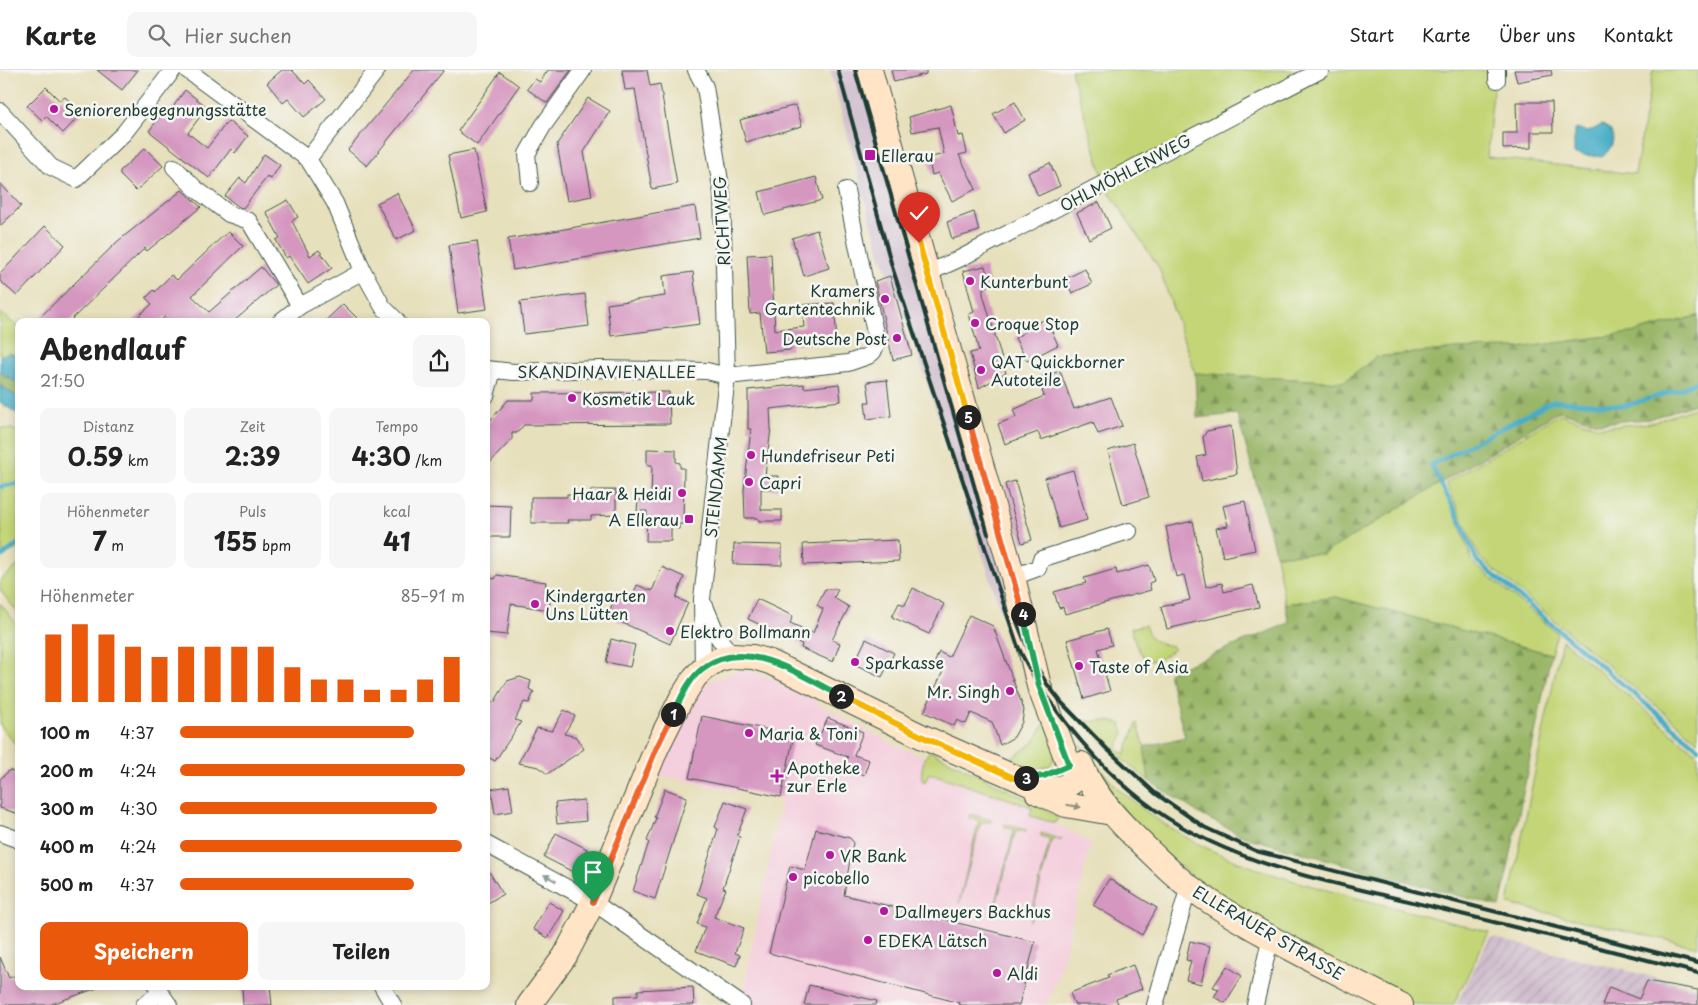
<!DOCTYPE html>
<html lang="de">
<meta charset="utf-8">
<style>
body{margin:0;font-family:"Playpen Sans",sans-serif;background:#f6f6f6;color:#222;height:100vh;display:flex;flex-direction:column;font-size:19px;white-space:nowrap}
*{box-sizing:border-box;margin:0}
p{font-size:16px;color:#767676}
.icon{flex:none;width:28px;height:28px;fill:none;stroke:currentColor;stroke-width:2;stroke-linecap:round;stroke-linejoin:round}
.map{position:relative;flex:1;overflow:hidden}
.sheet{position:absolute;left:15px;top:248px;width:475px;height:672px;display:flex;flex-direction:column;background:#fff;border-radius:10px;box-shadow:0 2px 8px #0003}
.sheet>*{flex:none}
.pin{position:absolute;display:grid;place-items:center;width:42px;height:42px;color:#fff;margin:-51px -21px;border-radius:50% 50% 50% 0;rotate:-45deg;box-shadow:0 0 5px #0007}
.pin .icon{rotate:45deg}
.km{position:absolute;width:25px;height:25px;margin:-12px;border-radius:50%;background:#222;color:#fff;font-size:14px;line-height:25px;text-align:center}
.round{display:grid;place-items:center;flex:none;width:52px;height:52px;border-radius:10px;background:#f6f6f6}
.headline{display:flex;align-items:center;justify-content:space-between;height:85px;padding:0 25px}
h1{font-size:28px;font-weight:700;line-height:38px}
.stats{display:grid;grid-template-columns:repeat(3,1fr);gap:8px;height:85px;padding:5px 25px}
.stats div{display:grid;align-content:center;border-radius:10px;background:#f6f6f6;text-align:center}
.stats b{font-size:25px;font-weight:700}
.stats small{font-size:14px;font-weight:400}
.stats p{font-size:14px}
.chart{height:140px;padding:10px 25px}
.chart p{display:flex;justify-content:space-between}
.chart svg{width:100%;height:90px;margin-top:5px;stroke:#ea580c;stroke-width:6}
.cta{display:flex;gap:10px;margin-top:auto;padding:10px 25px}
.cta a{flex:1;height:58px;border-radius:10px;background:#ea580c;color:#fff;font-size:20px;font-weight:700;line-height:58px;text-align:center}
.cta a+a{background:#f6f6f6;color:#222}
ul{padding:0 25px;list-style:none;font-size:16px}
li{display:grid;grid-template-columns:80px 60px 1fr;align-items:center;height:38px}
li i{height:12px;border-radius:6px;background:#ea580c}
header{display:flex;align-items:center;gap:30px;box-sizing:border-box;height:70px;padding:0 25px;background:#fff;border-bottom:1px solid #e0e0e0}
header strong{font-size:24px}
nav{display:flex;gap:28px;margin-inline-start:auto;font-size:18px}
.search{width:350px;height:45px;background:#f6f6f6;display:flex;align-items:center;gap:12px;box-sizing:border-box;padding:0 18px;border-radius:10px;color:#767676;font-size:19px}
.map>svg:first-child{display:block}
.built{fill:#f4cfdd}
.industrial{fill:url(#industrial-furrows)}
.railway{fill:#d0bdcd}
.green{fill:#c3d577;stroke:#718956}
.forest{fill:url(#forest-firs);stroke:#5c7a4e}
.water{fill:#46adc6;stroke:#32757d}
.lines{fill:none;stroke-linecap:round;stroke-linejoin:round}
.stream{stroke:#46adc6;stroke-width:4.5}
.building{fill:#d596c0}
.minor-casing{stroke:#3d5548;stroke-width:18}
.secondary-casing{stroke:#3d5548;stroke-width:26}
.minor{stroke:#fff;stroke-width:16}
.secondary{stroke:#ffe4c6;stroke-width:24}
.rail{stroke:#1f3d34;stroke-width:4}
.oneway{fill:#8f907d}
.oneway2{fill:#8f9e9a}
.split-1-casing{stroke:#fff;stroke-width:10}
.split-2-casing{stroke:#fff;stroke-width:10}
.split-3-casing{stroke:#fff;stroke-width:10}
.split-4-casing{stroke:#fff;stroke-width:10}
.split-5-casing{stroke:#fff;stroke-width:10}
.split-6-casing{stroke:#fff;stroke-width:10}
.split-1{stroke:#f0652b;stroke-width:6}
.split-2{stroke:#22a559;stroke-width:6}
.split-3{stroke:#f5b400;stroke-width:6}
.split-4{stroke:#22a559;stroke-width:6}
.split-5{stroke:#f0652b;stroke-width:6}
.split-6{stroke:#f5b400;stroke-width:6}
.poi-dot{fill:#b5179e;stroke:#f6f6f2;stroke-width:2}
.labels{text-anchor:middle;dominant-baseline:central;stroke-width:5;stroke-linejoin:round;paint-order:stroke}
.poi-label{font-size:16px;fill:#1f3d34;stroke:#f6f6f2;text-anchor:start}
.street-label{font-size:16px;fill:#1f3d34;stroke:#f6f6f2}
</style>
<header>
<strong>Karte</strong>
<div class="search"><svg class="icon" aria-label="search" viewBox="0 0 24 24"><circle cx="10" cy="10" r="6"/><path d="M15 15l6 6"/></svg>Hier suchen</div>
<nav><a>Start</a><a>Karte</a><a>Über uns</a><a>Kontakt</a></nav>
</header>
<div class="map">
<svg width="1698" height="935" viewBox="0 0 1698 935">
<defs>
<pattern id="industrial-furrows" width="10" height="10" patternUnits="userSpaceOnUse" patternTransform="scale(1.25)"><rect width="10" height="10" fill="#d0bdcd"/><path d="M-1 1l2-2M0 10L10 0M9 11l2-2" fill="none" stroke="#b2a3b1"/></pattern>
<pattern id="forest-firs" width="22" height="20" patternUnits="userSpaceOnUse" patternTransform="scale(1.25)"><rect width="22" height="20" fill="#9ab668"/><path d="M5 1l3.5 6h-7zM16 11l3.5 6h-7z" fill="#7d9556"/></pattern>
</defs>
<rect width="100%" height="100%" fill="#f6f6f2"/>
<filter id="ink" filterUnits="userSpaceOnUse"><feTurbulence type="fractalNoise" baseFrequency=".02" numOctaves="2"/><feDisplacementMap in="SourceGraphic" scale="10" xChannelSelector="R" yChannelSelector="G"/><feConvolveMatrix kernelMatrix="1 2 1 2 8 2 1 2 1" color-interpolation-filters="sRGB"/></filter>
<filter id="wash" filterUnits="userSpaceOnUse"><feTurbulence type="fractalNoise" baseFrequency=".0096" numOctaves="4" result="noise"/><feDisplacementMap in="SourceGraphic" scale="20" xChannelSelector="R" yChannelSelector="G"/><feGaussianBlur stdDeviation="1.12" result="paint"/><feColorMatrix in="noise" values="0 0 0 0 0 0 0 0 0 0 0 0 0 0 0 0 0 1.4 0 .05"/><feComposite in="paint" operator="in"/></filter>
<g filter="url(#wash)">
<rect width="100%" height="100%" fill="#e7e0bc"/>
<path class="built" d="M746,599L803,620L818,634L894,675L1033,732L1055,753L1091,773L1062,894L1046,935H755L743,924L781,730L653,704L700,620L710,611Z"/>
<path class="industrial" d="M1490,867L1698,918V935H1456Z"/>
<path class="railway" d="M830,0H862L1037,625L1026,612L1011,573L919,288L890,206L881,188Z"/>
<path class="green" d="M1071,0H1495L1487,87L1635,104L1653,0H1698V246L1631,263L1519,278L1455,279L1376,287L1343,312L1195,303L1159,198L1106,117Z
M0,242L19,258V287L9,283L0,286Z
M1698,337V671L1480,488L1446,413L1560,344L1599,357L1650,353Z
M0,358L12,359L19,363V478L2,486Z
M1440,413L1458,450L1473,493L1557,563L1551,584L1336,527L1285,534L1276,485L1323,484Z
M19,495V544L0,520V510Z
M0,533L19,557V679L0,655Z
M1145,555C1150,571 1157,574 1173,576L1174,579L1156,592L1144,588L1136,575L1131,558Z
M1562,570L1698,685V877L1508,834Z
M1046,651L1056,684L1050,696L1031,700L1011,694L1010,690L1034,672Z
M1084,651H1114L1121,654L1124,663L1116,679L1125,684L1137,653L1145,677L1149,711L1112,681Z
M1081,675C1094,690 1106,708 1121,721C1190,782 1262,803 1349,826C1396,838 1442,850 1489,862L1453,935C1441,935 1423,935 1412,934C1388,925 1364,909 1342,897C1243,845 1130,781 1081,675Z
M930,681L1040,736L1058,748L1055,753L1030,746L1032,737L929,703L925,712L923,711C919,703 924,687 930,681Z
M970,744L991,750V752H981L959,833L979,750L969,748Z
M1004,754L1026,760V762L1016,760L994,842L1014,760L1005,757Z
M1041,763L1062,770L1052,769L1030,851L1050,769L1041,766Z"/>
<path class="forest" d="M1698,246V333L1649,349L1598,353L1560,341L1323,484L1276,485L1237,344L1197,348L1195,303L1343,312L1376,287L1455,279L1519,278L1631,263Z
M0,301L19,314V328L0,315Z
M1336,527L1551,584L1500,837L1245,767L1203,746L1149,711L1144,677L1185,667L1168,603L1289,553L1285,534Z"/>
<path class="water" d="M1602,55C1619,61 1614,78 1602,87L1574,84V60L1577,58L1588,62Z
M9,283L19,287V314L0,301V286Z
M0,315L19,328V345L0,332Z"/>
<g class="lines">
<path class="stream" d="M1698,311L1681,319L1625,336L1553,331L1431,395L1460,450L1477,491L1698,678
M0,417L19,413
M0,488L19,473"/>
</g>
<g id="blocks">
<path class="building" d="M97,0H138L122,20Z
M282,0H292L305,14L309,10L326,29L304,47L288,29L283,33L267,13Z
M414,0H444L367,96L348,80Z
M548,0H571L547,33L527,19L535,9L540,12Z
M622,0H647L650,16L660,14L677,114L652,119L635,19L625,20Z
M891,0H926V4L894,12Z
M1514,0H1551L1552,5L1517,12Z
M500,2L519,16L477,75L458,61Z
M46,17L60,31L65,27L82,43L63,63L46,46L42,50L27,36Z
M185,20L207,37L188,63L207,78L228,51L248,66L235,83L231,79L209,108L149,61L162,44L166,47Z
M588,28L610,41L584,82L592,126L567,131L557,74Z
M1015,32L1025,50L1004,63L993,44Z
M1516,32H1552L1553,62H1531V78L1503,79V63H1517Z
M796,35L802,56L746,72L740,50Z
M951,35L958,66L963,65L967,83L959,85L976,119L952,131L938,103L932,105L928,88L944,84L938,57L912,62L909,47Z
M145,78L163,96L136,121L120,105V101Z
M474,80L487,142L461,148L448,85Z
M264,84L280,95L271,109L267,107L243,138L239,137L225,126L240,108L246,113Z
M1050,93L1060,116L1038,126L1028,103Z
M816,107L822,130L765,145L759,122Z
M0,113L21,136L0,156Z
M182,120L201,137L147,181L145,178L70,251H36L118,171Z
M397,123L416,160L396,170L377,133Z
M288,130L298,147L292,151L310,186L319,180L332,198L308,214L289,186L286,188L276,170L280,168L266,142Z
M1099,132L1111,158L1089,169L1077,143Z
M695,136L700,168L513,200L508,169Z
M974,142L979,161L952,169L947,152Z
M45,156L65,175L17,226L0,211V204Z
M817,160L829,198L804,206L792,168Z
M229,162L243,176L192,226L209,242L261,197L276,215L234,251H169L165,247L160,251H133L152,234L146,228L154,220L155,222L171,205L177,210L223,166Z
M477,171L487,239L458,243L449,175Z
M771,184L775,260L804,257L802,235L834,233L837,271L791,275V280L764,282L760,243L750,244L747,185Z
M985,196L990,215L983,218V224L1006,303L979,318L970,283L979,281L969,244L974,242L963,201Z
M1085,199L1092,214L1072,223L1065,209Z
M693,202L700,254L611,266L607,234L665,226L663,206Z
M890,206L912,285L893,290L875,211Z
M585,224L589,256L524,264L520,232Z
M343,234L360,251H325Z
M1046,248L1058,275L1027,291L1015,268Z
M1060,301L1074,339L1111,327L1122,356L1098,364L1093,352L1041,370L1038,362L1005,374L998,354L1016,347L1013,340L1044,326L1038,308Z
M887,310L891,346L867,349L865,332H870L867,312Z
M804,314V318L839,314L841,331L770,339L771,358L765,406H779L778,419H761V440H782V451H759L758,448H745L744,420L751,359H748V320Z
M669,322L670,354L524,355L517,363H512V369L486,397V355L508,330H534V323Z
M1231,356L1237,404L1202,411L1197,387L1206,385L1203,367L1207,361Z
M1133,373L1149,427L1123,435L1108,381Z
M647,379L676,380V392L680,393V398H684L683,454H679V459L671,458V471H646L647,441H637L638,430H651L652,395H647Z
M1073,400L1087,450L1059,458L1045,408Z
M1015,411L1032,470L1022,473L1005,414Z
M591,420H616V445L591,446V450H567L568,453H531V427H567V424H591Z
M1245,431L1255,480L1223,487L1216,458L1228,456L1223,436Z
M486,435L511,436L510,467H486Z
M1193,451L1206,517L1222,513L1224,522L1253,515L1259,537L1167,559L1161,537L1190,530L1184,505L1176,507L1166,457Z
M898,470L899,491L804,495L803,474Z
M734,474L782,475V495L733,494Z
M1149,495L1154,511L1149,513L1151,520L1065,544L1063,537L1059,538L1054,522L1086,513L1084,508L1116,499L1117,504Z
M662,497L684,507L676,528L688,533L670,574L607,546L617,524L631,531L637,515L652,521Z
M497,505L546,512L545,521L551,522L549,540L511,534L507,565L486,563V507L495,509Z
M913,518L944,534L929,564L892,547L899,533L905,535Z
M825,519H838L834,528L849,537L832,570L840,573L833,592L801,578L802,574L748,549L757,529L793,546L790,553L813,563L823,539L817,535Z
M969,545L993,556L1024,640L1022,652L1014,667L1000,675L992,652L971,643L966,654L957,650L954,656L924,642L944,599L934,594L939,582L949,587Z
M1107,559L1112,575L1098,579L1110,621L1084,629L1067,570Z
M611,569L635,575L630,597L606,592Z
M866,569L894,583L882,607L854,594Z
M520,607L531,611L529,619L534,622L529,633L524,632L515,650L521,652L495,691L486,686V629L494,633L507,611Z
M564,640L575,646L564,664L577,667L584,679L547,704L539,697L518,693L537,658L552,661Z
M702,646L794,665L781,727L689,708Z
M828,648L863,662L854,685L869,690L864,705L844,697L848,687L815,675Z
M10,700L19,706V744L0,738V709Z
M509,716L513,741L495,744L491,719Z
M665,719L687,727L655,829L633,821L649,772L647,771L656,748L654,747Z
M584,730L586,751L557,754L555,733Z
M725,731L747,739L737,766L740,767L723,818L726,819L714,847L744,858L735,883L740,885L736,896L696,881L705,857L697,854L707,828L697,824L718,759L715,757Z
M816,759L850,768L853,772L844,825L1035,872L1019,935H959L960,933L769,883L790,796L805,800Z
M556,763L587,779L575,803L544,787Z
M486,797L503,824L486,834Z
M1109,809L1157,838L1142,865L1093,835Z
M549,832L564,841L548,868L533,859Z
M1190,871L1210,876L1201,914L1186,910L1191,891L1186,890Z
M0,887L9,908L19,904V916L97,918L49,935H0Z
M1133,895L1142,919L1116,929L1118,933L1112,935H1075L1070,923L1109,908L1107,905Z
M1227,896L1242,906L1225,933L1214,927L1219,919L1213,917Z
M1647,911L1698,920V935H1602L1609,917L1639,929Z
M809,915L877,931L876,935H804Z
M242,916H270L272,935H243Z
M693,917L694,935H615V926L638,925V920Z"/>
</g>
</g>
<g filter="url(#ink)">
<use href="#blocks" fill-opacity="0" stroke="#3d5548" stroke-width="1"/>
<g class="lines">
<g class="minor-casing">
<path id="minor" d="M187,0L308,89L335,133L363,201L383,237L397,251
M696,0L705,17L722,124L727,306L702,529L703,599
M1497,0V10
M0,41L51,97L76,109L124,63L173,0
M308,89L377,0
M174,97L196,119L229,144L249,151L300,236
M530,113L527,84L543,56L583,0
M928,203L959,189L1321,0
M281,251L300,236L363,201
M486,299L514,302L599,299L707,301L727,306L848,293L868,286L873,282L877,273L846,120
M486,326L493,300
M1013,507L1038,498L1041,489L1129,461
M705,536L718,567L732,586
M0,763L19,770
M486,774L593,832L742,935
M156,916L169,935
M382,916L393,935
M144,935L160,923
M1155,935L1189,816
M1255,935L1271,866"/>
</g>
<g class="secondary-casing">
<path id="secondary" d="M870,0L1013,507L1039,616L1069,695L1087,708
M1081,694C1092,721 1111,743 1132,764C1150,782 1168,800 1188,816C1250,862 1332,899 1401,935
M1037,722L1066,735L1112,743
M529,935L565,886L593,832L657,677L681,629L695,607L703,599L717,590L732,586L753,587L770,592L923,667L1041,719C1060,720 1079,716 1081,694"/>
</g>
<use href="#minor" class="minor"/>
<use href="#secondary" class="secondary"/>
<path class="rail" d="M838,0L893,200L1017,574C1033,611 1056,642 1082,672C1100,693 1120,713 1142,730C1224,795 1333,812 1433,837C1521,859 1610,880 1698,903
M855,0L988,464
M1017,552L1032,589L1047,614L1062,633L1107,679L1155,723L1204,757L1256,781L1698,893"/>
</g>
<defs><path id="oneway-solid" d="M-6-.8H1V-3.2L6.5 0L1 3.2V.8H-6Z" transform="scale(1.25)"/></defs>
<use class="oneway" href="#oneway-solid" transform="translate(1074 736) rotate(10)"/>
<use class="oneway2" href="#oneway-solid" transform="translate(550 808) rotate(-152)"/>
</g>
<g class="lines" filter="url(#ink)">
<g class="split-1-casing">
<path id="split-1" d="M593,832L657,677L673,644"/>
</g>
<g class="split-2-casing">
<path id="split-2" d="M673,644C681,629 688,610 702,599C745,565 801,606 841,626"/>
</g>
<g class="split-3-casing">
<path id="split-3" d="M841,626L923,667L1014,708H1026"/>
</g>
<g class="split-4-casing">
<path id="split-4" d="M1023,544L1039,616L1069,695L1044,706L1026,708"/>
</g>
<g class="split-5-casing">
<path id="split-5" d="M968,347L1023,544"/>
</g>
<g class="split-6-casing">
<path id="split-6" d="M919,173L968,347"/>
</g>
<use href="#split-1" class="split-1"/>
<use href="#split-2" class="split-2"/>
<use href="#split-3" class="split-3"/>
<use href="#split-4" class="split-4"/>
<use href="#split-5" class="split-5"/>
<use href="#split-6" class="split-6"/>
</g>
<g class="poi-dot">
<circle cx="54" cy="39" r="5"/>
<rect x="864" y="79" width="12" height="12" rx="2.5"/>
<circle cx="970" cy="211" r="5"/>
<circle cx="885" cy="229" r="5"/>
<circle cx="975" cy="253" r="5"/>
<circle cx="897" cy="268" r="5"/>
<circle cx="981" cy="300" r="5"/>
<circle cx="572" cy="328" r="5"/>
<circle cx="751" cy="385" r="5"/>
<circle cx="749" cy="412" r="5"/>
<circle cx="682" cy="423" r="5"/>
<rect x="684" y="444" width="10" height="10" rx="2.5"/>
<circle cx="535" cy="534" r="5"/>
<circle cx="670" cy="561" r="5"/>
<circle cx="855" cy="592" r="5"/>
<circle cx="1079" cy="596" r="5"/>
<circle cx="1010" cy="621" r="5"/>
<circle cx="749" cy="663" r="5"/>
<path d="M774.5 698.5h5v5h5v5h-5v5h-5v-5h-5v-5h5z"/>
<circle cx="830" cy="785" r="5"/>
<circle cx="793" cy="807" r="5"/>
<circle cx="884" cy="841" r="5"/>
<circle cx="868" cy="870" r="5"/>
<circle cx="997" cy="903" r="5"/>
</g>
<g class="labels">
<g class="poi-label">
<text x="64" y="39">Seniorenbegegnungsstätte</text>
<text x="881" y="85">Ellerau</text>
<text x="980" y="211">Kunterbunt</text>
<text x="875" y="220" text-anchor="end">Kramers<tspan x="875" dy="18">Gartentechnik</tspan></text>
<text x="985" y="253">Croque Stop</text>
<text x="887" y="268" text-anchor="end">Deutsche Post</text>
<text x="991" y="291">QAT Quickborner<tspan x="991" dy="18">Autoteile</tspan></text>
<text x="582" y="328">Kosmetik Lauk</text>
<text x="761" y="385">Hundefriseur Peti</text>
<text x="759" y="412">Capri</text>
<text x="672" y="423" text-anchor="end">Haar &amp; Heidi</text>
<text x="679" y="449" text-anchor="end">A Ellerau</text>
<text x="545" y="525">Kindergarten<tspan x="545" dy="18">Uns Lütten</tspan></text>
<text x="680" y="561">Elektro Bollmann</text>
<text x="865" y="592">Sparkasse</text>
<text x="1089" y="596">Taste of Asia</text>
<text x="1000" y="621" text-anchor="end">Mr. Singh</text>
<text x="759" y="663">Maria &amp; Toni</text>
<text x="787" y="697">Apotheke<tspan x="787" dy="18">zur Erle</tspan></text>
<text x="840" y="785">VR Bank</text>
<text x="803" y="807">picobello</text>
<text x="894" y="841">Dallmeyers Backhus</text>
<text x="878" y="870">EDEKA Lätsch</text>
<text x="1007" y="903">Aldi</text>
</g>
<g class="street-label">
<text transform="translate(1125 102) rotate(-28)">OHLMÖHLENWEG</text>
<text transform="translate(721 151) rotate(-93)">RICHTWEG</text>
<text x="607" y="301">SKANDINAVIENALLEE</text>
<text transform="translate(715 417) rotate(-84)">STEINDAMM</text>
<text transform="translate(1269 862) rotate(30)">ELLERAUER STRASSE</text>
</g>
</g>
</svg>
<div class="pin" style="left:593px;top:832px;background:#1e9e55"><svg class="icon" aria-label="arrive" viewBox="0 0 24 24"><path d="M6 21V4h12l-3 4 3 4H6"/></svg></div>
<div class="pin" style="left:919px;top:173px;background:#d93025"><svg class="icon" aria-label="check" viewBox="0 0 24 24"><path d="M5 12l5 5 9-10"/></svg></div>
<b class="km" style="left:673px;top:644px">1</b>
<b class="km" style="left:841px;top:626px">2</b>
<b class="km" style="left:1026px;top:708px">3</b>
<b class="km" style="left:1023px;top:544px">4</b>
<b class="km" style="left:968px;top:347px">5</b>
<section class="sheet">
<div class="headline"><div><h1>Abendlauf</h1><p>21:50</p></div><a class="round"><svg class="icon" aria-label="share" viewBox="0 0 24 24"><path d="M12 15V3M7 8l5-5 5 5M5 13v7h14v-7"/></svg></a></div>
<div class="stats">
<div><p>Distanz</p><b>0.59<small> km</small></b></div>
<div><p>Zeit</p><b>2:39</b></div>
<div><p>Tempo</p><b>4:30<small> /km</small></b></div>
</div>
<div class="stats">
<div><p>Höhenmeter</p><b>7<small> m</small></b></div>
<div><p>Puls</p><b>155<small> bpm</small></b></div>
<div><p>kcal</p><b>41</b></div>
</div>
<div class="chart"><p><span>Höhenmeter</span>85–91 m</p>
<svg viewBox="0 0 160 44" preserveAspectRatio="none"><path d="M5 44V11M15 44V6M25 44V11M35 44V17M45 44V22M55 44V17M65 44V17M75 44V17M85 44V17M95 44V27M105 44V33M115 44V33M125 44V38M135 44V38M145 44V33M155 44V22"/></svg>
</div>
<ul>
<li><b>100 m</b>4:37<i style="width:82%"></i></li>
<li><b>200 m</b>4:24<i style="width:100%"></i></li>
<li><b>300 m</b>4:30<i style="width:90%"></i></li>
<li><b>400 m</b>4:24<i style="width:99%"></i></li>
<li><b>500 m</b>4:37<i style="width:82%"></i></li>
</ul>
<div class="cta"><a>Speichern</a><a>Teilen</a></div>
</section>
</div>
